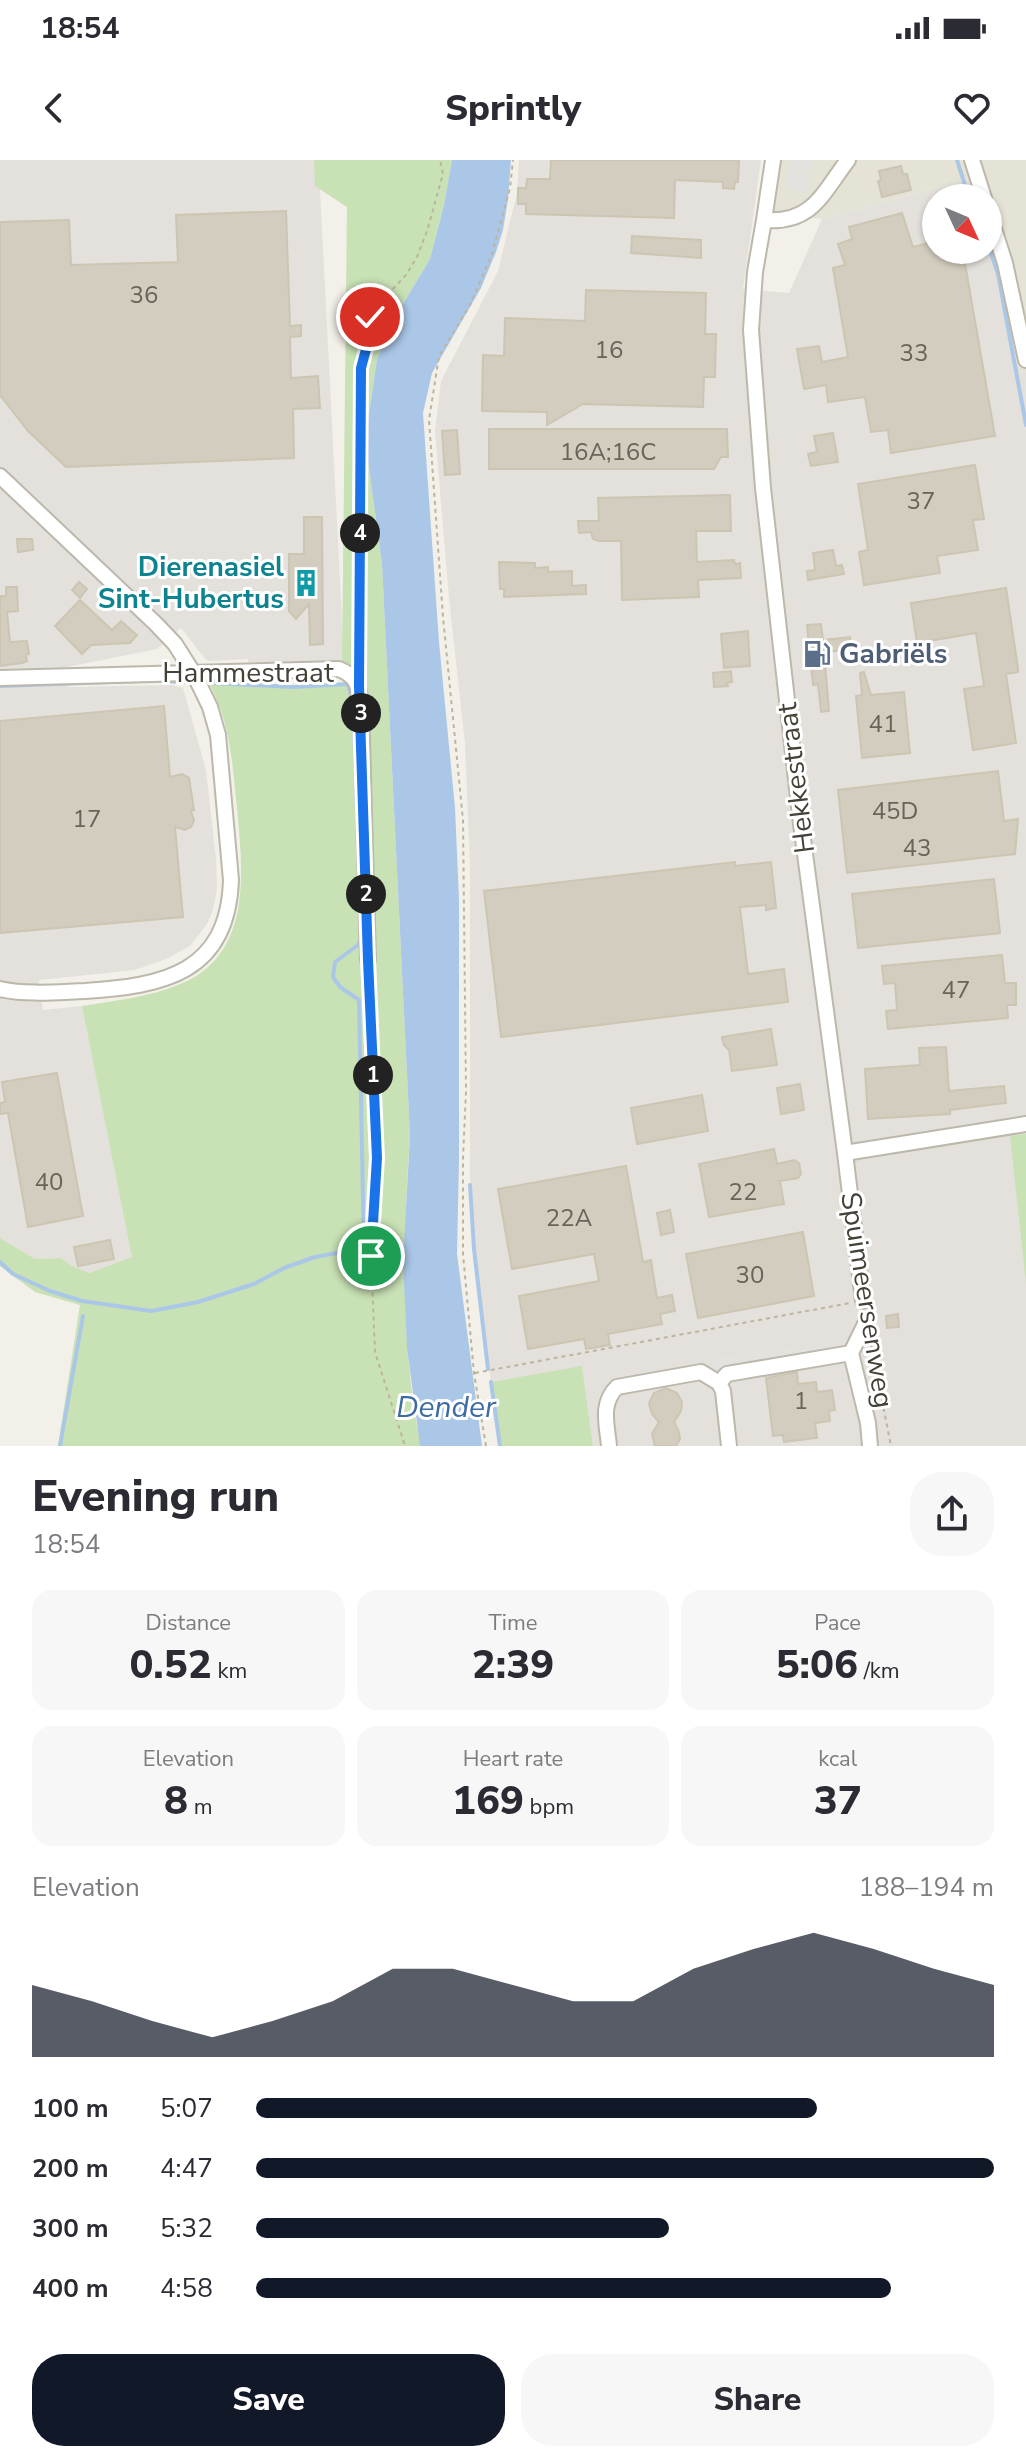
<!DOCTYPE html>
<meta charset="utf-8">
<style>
body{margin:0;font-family:"Nunito Sans",sans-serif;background:#f7f7f7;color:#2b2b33;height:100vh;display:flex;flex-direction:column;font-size:30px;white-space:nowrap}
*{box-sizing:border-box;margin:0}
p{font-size:26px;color:#7c7c81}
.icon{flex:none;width:44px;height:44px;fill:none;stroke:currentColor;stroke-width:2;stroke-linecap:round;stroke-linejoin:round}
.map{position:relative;height:1286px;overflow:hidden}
.side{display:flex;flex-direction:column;background:#fff;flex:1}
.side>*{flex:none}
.needle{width:52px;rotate:134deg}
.controls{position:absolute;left:922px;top:24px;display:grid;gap:16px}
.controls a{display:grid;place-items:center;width:80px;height:80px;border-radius:50%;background:#fff;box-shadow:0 2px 6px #0004;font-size:40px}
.pin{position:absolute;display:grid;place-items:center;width:68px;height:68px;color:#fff;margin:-34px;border:4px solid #fff;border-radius:50%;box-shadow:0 2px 8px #0007}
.km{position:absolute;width:40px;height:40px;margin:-20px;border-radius:50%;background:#222;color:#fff;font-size:22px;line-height:40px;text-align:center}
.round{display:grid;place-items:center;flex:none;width:84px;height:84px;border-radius:32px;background:#f7f7f7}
.headline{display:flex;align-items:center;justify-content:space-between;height:136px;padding:0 32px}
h1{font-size:44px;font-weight:800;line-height:60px}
.stats{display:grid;grid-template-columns:repeat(3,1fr);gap:12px;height:136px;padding:8px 32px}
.stats div{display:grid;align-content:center;border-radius:20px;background:#f7f7f7;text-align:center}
.stats b{font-size:40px;font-weight:800}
.stats small{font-size:22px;font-weight:400}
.stats p{font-size:22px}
.chart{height:224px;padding:16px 32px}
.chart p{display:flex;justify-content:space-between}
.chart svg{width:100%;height:144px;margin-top:8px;fill:#111827;opacity:.7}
.action{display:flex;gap:16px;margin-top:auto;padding:16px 32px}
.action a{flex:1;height:92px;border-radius:32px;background:#111827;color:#fff;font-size:32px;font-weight:800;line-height:92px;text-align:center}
.action a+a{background:#f7f7f7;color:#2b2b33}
ul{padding:0 32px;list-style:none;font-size:26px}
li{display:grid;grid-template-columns:128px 96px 1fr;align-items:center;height:60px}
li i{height:20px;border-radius:10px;background:#111827}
.status{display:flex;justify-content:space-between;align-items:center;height:56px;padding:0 40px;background:#fff;direction:ltr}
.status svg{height:22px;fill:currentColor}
header{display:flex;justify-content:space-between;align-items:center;height:104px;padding:0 32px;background:#fff;font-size:36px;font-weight:800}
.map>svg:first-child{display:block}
.residential{fill:#e5e2d6}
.industrial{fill:#e4e1dc}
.green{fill:#c8e1b5}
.parking{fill:#e3e2df}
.water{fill:#abc7e7}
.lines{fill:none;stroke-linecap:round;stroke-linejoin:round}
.stream{stroke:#abc7e7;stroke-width:4}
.building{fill:#d2cdbe;stroke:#ccc5b2;stroke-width:2}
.minor-casing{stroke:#bcb8ab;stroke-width:18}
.path{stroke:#bcb59e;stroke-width:2;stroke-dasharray:4 4;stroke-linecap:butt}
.minor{stroke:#fff;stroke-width:14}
.route-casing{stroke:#fff;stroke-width:16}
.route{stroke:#1a73e8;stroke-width:10}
.labels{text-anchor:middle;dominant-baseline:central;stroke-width:6;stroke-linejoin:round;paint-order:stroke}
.number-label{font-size:24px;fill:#686459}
.culture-label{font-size:28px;font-weight:bold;fill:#0d838f;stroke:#fff;text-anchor:end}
.service-label{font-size:28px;font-weight:bold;fill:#4e5e75;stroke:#fff;text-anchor:start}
.street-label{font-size:28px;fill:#444137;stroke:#fff}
.water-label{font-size:30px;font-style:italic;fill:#3d6ba3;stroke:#fff}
</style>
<div class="status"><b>18:54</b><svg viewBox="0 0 49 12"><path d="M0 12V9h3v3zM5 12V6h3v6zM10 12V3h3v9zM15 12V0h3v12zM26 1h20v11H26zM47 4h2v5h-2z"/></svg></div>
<header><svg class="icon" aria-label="back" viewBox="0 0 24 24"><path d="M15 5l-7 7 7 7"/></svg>Sprintly<svg class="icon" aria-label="heart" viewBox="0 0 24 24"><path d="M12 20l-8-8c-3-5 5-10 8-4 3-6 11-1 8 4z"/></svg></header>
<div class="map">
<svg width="1026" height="1286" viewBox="0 0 1026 1286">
<rect width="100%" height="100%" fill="#f2f0e8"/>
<path class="residential" d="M773,0H1026V212L1017,215L998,114L988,84V38H969L963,21L822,59L801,56L764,60Z"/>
<path class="industrial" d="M0,0H330L320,29L344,500L248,502V499L210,501L206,500L181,468L157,489L67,507L68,527L171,525L183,528L206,610L216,699L217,728L213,750L207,764L190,786L166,799L135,810L39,820L43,850L82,846L133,1097L89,1113L72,1106L61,1098L35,1099L0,1078Z
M519,0H761L743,129L789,133L822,59L963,21L969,38H936V90H988V84L998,114L1017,215L1026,212V1286H593L582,1207L491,1222L481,1160L470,1025V703L465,584L449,438L435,271L441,221L498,111L517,33Z"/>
<path class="green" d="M314,0H452L444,45L430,99L397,154L377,199L368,261V300L382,404L410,976C403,1076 400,1188 421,1286H58L80,1145L35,1132L0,1106V1078L35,1099L61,1098L72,1106L89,1113L132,1097L82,846C114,841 148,837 178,825C253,796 243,713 237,648C232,603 231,564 209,523L293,527L347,524L342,504L347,47L315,26Z
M1026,974V1123L1010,976Z
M582,1206L593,1286H500L491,1222Z"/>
<path class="parking" d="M791,0H812L807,33L785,29Z
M811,1185L812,1194L714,1208L713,1198Z"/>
<path class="water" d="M452,0H511L508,39L503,70L496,92L481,128L432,213L423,253L439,482L455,648L459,739V998L457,1094L482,1286H420L407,1188L403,1101L410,976L382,404L368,300V261L377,199L397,154L430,99L444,45Z"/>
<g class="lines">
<path class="stream" d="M957,0L969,38
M988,84L998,114L1026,265
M160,521L185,522
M211,523L293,527L348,524L353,542L357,643
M0,526L139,521
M470,1025L474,1089L488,1209
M0,1102L13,1114L50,1131L82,1141L151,1151L198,1142L254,1124L284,1108L315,1097L364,1088L359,840L340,827L333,817L335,802L358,785L362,776
M491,1222L500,1286
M60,1286L83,1156"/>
</g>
<path class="building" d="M551,0H739L738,22H735L734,29L723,28V22L675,20L674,58L526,54V44H518V28H526L527,19H550Z
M901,6L903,14H907L911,30L882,37L878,21L881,20L879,11Z
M286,51L290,166L301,165V176L290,177L291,218L318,216L320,248L293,249L294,298L66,307L28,271L0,235V62L69,60L71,105L178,102L176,55Z
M902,53L913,87L936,81V96L963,92L995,276L891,293L888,270L871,272L865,237L828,242L826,225L804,229L797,189L819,186L822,202L848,197L833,108L845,105L838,84L852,79L849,67Z
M632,76L701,80V98L631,93Z
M586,130L706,133L705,174H716L715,217H704L703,247L583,244L547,265V252L482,251L483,195L504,196L505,158L585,161Z
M489,269H727L728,297H721L714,309H489Z
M457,270L460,314L445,315L442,271Z
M833,273L838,302L811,306L808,294L817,292L814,276Z
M975,305L984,359L973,360L978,390L937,396L940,413L864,425L859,392L868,390L858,324Z
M730,335L731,371H696L697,402L734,400L735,404L740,403L741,418L698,420L699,437L622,440L621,381H599L593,379L591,372L579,373L578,361H599L598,338Z
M304,357H322L323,484L310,485L309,444L296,459L289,451V394H304Z
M17,379H32L33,390L18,392Z
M833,390L836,406L842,405L844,414L808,420L807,411L815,410L813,393Z
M499,402L535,403V408L548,407V412L572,411V426L586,425V434L504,437V429H500Z
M79,422L87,429L80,438L72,430Z
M6,427H17L18,451L7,452L10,482L27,481L29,494L26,495L27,501L22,503L0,506V436H6Z
M1006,428L1018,508V512L1006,514L1016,583L973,590L964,529L984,526L976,473L917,483L911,443Z
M80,440L112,470L121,461L137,475L130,483L91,485L82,494L55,466Z
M821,464L823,480L850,477L851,490L824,492L829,551L821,552L818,524L813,525L807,465Z
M748,471L750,506L724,508L721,474Z
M731,511L732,522L727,523L728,526L714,527L713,513Z
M864,512L871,535L904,532L910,593L862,598L856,536L862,535L860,513Z
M164,546L170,617L182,614L189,618L194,650L191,651L194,661L191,667L185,670L175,667L183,757L0,773V561Z
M998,611L1004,661L1018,659L1015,694L847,713L838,630Z
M735,702V706L771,702L776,748L766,750V745L740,747L748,814L784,809L788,842L501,877L484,731Z
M994,719L1000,773L858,788L852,734Z
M1002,795L1005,823H1016V845H1007L1008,858L888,869L886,851L897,850L895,823L884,824L882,806Z
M771,869L777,905L732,911L729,890L724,885L722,877Z
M946,887L949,931L1004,926L1006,943L950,950V954L868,959L865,909L920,905L919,888Z
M57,913L83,1056L28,1067L8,953L0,954V943L5,942L2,922Z
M800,924L804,950L781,954L777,928Z
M702,935L708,971L637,984L631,948Z
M774,989L777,1004L794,1000L799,1003L801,1014L798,1018L780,1021L784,1044L709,1057L699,1004Z
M626,1006L643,1102L651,1100L657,1138L672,1135L675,1151L660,1154L662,1164L608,1174L610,1185L586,1189L584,1179L528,1189L519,1136L599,1121L594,1094L512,1109L498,1029Z
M670,1050L674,1072L661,1075L657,1053Z
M803,1072L814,1136L698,1158L686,1094Z
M110,1080L114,1099L78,1106L74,1087Z
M898,1154L899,1167L887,1168L886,1156Z
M797,1212L798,1224L816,1222L817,1232L832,1230L835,1250L829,1251L830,1261L815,1263L817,1278L784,1282L783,1275L773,1276L766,1218Z
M666,1228L677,1233L682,1242L681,1251L674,1262L679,1272L680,1279L676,1286H655L652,1274L659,1262L652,1254L649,1243L654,1233Z"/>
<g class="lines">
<g class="minor-casing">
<path id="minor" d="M848,0C822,34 812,64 764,60L755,112L751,170L763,328L801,664L845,993L863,1141
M972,0L984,38
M988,50L1005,103L1026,200
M764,60L773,0
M0,316L156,464L175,484L194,514L210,547L218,575L231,720C228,813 164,826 85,831C56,832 29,835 0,829
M0,518L339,509C356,516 359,525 361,544L368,800
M845,993L1026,964
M867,1160L851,1193L868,1263L870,1286
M719,1223L727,1214L851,1193
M609,1286C607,1264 600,1244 617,1227L701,1212L719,1223L723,1231L729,1286"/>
</g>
<path class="path" d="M360,504L361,208L372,151L406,115L417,97L427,71L443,14L440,0
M368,813L377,998L371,1096L375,1192L405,1286
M871,1185L891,1286
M475,1213L850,1143
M486,1286L474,1213L463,1094V998L466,932L463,660L443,457L429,260L439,196L470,145L492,94L510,28L513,0"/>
<use href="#minor" class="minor"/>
</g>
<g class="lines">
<g class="route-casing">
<path id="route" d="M370,157L368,182L361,208L359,526L368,800L377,998L371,1096"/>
</g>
<use href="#route" class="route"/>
</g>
<defs>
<g id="building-bare" transform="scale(2.16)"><path d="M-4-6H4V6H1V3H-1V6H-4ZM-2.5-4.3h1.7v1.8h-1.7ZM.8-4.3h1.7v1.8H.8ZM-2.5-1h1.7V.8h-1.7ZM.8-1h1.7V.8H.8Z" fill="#0f9aa8" stroke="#fff" stroke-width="2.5" paint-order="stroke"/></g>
<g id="fuel-bare" transform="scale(2.16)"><path d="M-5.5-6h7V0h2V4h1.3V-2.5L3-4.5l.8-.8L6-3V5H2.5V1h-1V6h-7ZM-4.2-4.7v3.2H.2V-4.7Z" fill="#5c6f8a" stroke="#fff" stroke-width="2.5" paint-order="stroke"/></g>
</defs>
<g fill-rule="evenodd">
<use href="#building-bare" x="306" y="423"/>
<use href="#fuel-bare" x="817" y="494"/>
</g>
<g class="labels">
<g class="number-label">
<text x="144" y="135">36</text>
<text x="609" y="190">16</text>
<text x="914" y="193">33</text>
<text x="608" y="292">16A;16C</text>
<text x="921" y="341">37</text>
<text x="883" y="564">41</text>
<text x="895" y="651">45D</text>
<text x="87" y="659">17</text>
<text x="917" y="688">43</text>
<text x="956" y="830">47</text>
<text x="49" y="1022">40</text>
<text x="743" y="1032">22</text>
<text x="569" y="1058">22A</text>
<text x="750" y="1115">30</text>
<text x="801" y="1241">1</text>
</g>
<g class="culture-label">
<text x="284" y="407">Dierenasiel<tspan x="284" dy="32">Sint-Hubertus</tspan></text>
</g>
<g class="service-label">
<text x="839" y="494">Gabriëls</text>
</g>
<g class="street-label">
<text x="248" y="513">Hammestraat</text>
<text transform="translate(796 618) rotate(-97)">Hekkestraat</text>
<text transform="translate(867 1140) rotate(81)">Spuimeersenweg</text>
</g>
<g class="water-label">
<text x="446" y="1247">Dender</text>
</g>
</g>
</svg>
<div class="controls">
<a><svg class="needle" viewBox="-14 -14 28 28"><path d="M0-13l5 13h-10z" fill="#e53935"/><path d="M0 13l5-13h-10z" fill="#7c7c81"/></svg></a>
</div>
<div class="pin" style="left:371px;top:1096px;background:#1e9e55"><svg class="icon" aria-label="arrive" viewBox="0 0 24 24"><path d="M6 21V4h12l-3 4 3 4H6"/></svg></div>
<div class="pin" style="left:370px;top:157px;background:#d93025"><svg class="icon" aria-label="check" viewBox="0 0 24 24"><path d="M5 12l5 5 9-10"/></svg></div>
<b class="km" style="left:373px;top:915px">1</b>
<b class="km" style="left:366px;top:734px">2</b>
<b class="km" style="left:361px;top:553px">3</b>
<b class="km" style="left:360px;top:373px">4</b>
</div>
<section class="side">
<div class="headline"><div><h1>Evening run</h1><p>18:54</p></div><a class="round"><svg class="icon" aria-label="share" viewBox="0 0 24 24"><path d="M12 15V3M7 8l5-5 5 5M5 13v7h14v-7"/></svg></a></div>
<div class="stats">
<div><p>Distance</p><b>0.52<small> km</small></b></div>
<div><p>Time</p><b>2:39</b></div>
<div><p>Pace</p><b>5:06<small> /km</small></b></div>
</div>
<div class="stats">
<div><p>Elevation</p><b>8<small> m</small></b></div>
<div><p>Heart rate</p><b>169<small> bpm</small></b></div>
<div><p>kcal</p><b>37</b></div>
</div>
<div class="chart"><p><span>Elevation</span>188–194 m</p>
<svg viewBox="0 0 160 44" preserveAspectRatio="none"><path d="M0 44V22L10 27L20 33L30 38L40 33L50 27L60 17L70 17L80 22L90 27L100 27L110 17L120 11L130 6L140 11L150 17L160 22V44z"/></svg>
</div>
<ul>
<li><b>100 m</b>5:07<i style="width:76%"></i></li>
<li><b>200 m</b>4:47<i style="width:100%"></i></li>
<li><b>300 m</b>5:32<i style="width:56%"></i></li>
<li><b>400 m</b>4:58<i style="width:86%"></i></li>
</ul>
<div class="action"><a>Save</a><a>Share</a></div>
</section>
